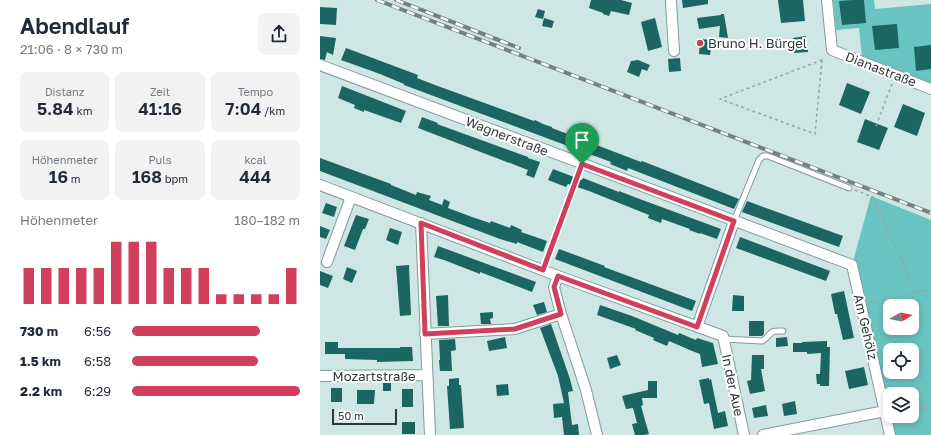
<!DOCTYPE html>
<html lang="de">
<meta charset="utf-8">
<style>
body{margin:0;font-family:"Golos Text",sans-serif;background:#f2f2f3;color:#1f2937;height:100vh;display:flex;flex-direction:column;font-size:15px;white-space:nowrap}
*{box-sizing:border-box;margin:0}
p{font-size:13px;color:#747a83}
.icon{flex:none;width:22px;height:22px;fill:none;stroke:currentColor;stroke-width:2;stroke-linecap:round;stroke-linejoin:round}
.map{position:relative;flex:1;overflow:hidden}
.drawer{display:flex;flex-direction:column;background:#fff;width:320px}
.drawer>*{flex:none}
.needle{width:26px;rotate:80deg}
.tools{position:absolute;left:563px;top:299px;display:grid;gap:8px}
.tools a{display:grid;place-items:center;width:36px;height:36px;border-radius:8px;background:#fff;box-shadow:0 2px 6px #0003;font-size:20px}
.scale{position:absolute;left:12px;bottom:10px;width:65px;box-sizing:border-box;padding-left:4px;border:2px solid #2f3838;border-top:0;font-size:11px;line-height:14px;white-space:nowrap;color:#2f3838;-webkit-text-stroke:3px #fff;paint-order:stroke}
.pin{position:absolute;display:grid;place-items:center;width:34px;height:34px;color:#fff;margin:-41px -17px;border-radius:50% 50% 50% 0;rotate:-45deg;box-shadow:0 0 4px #0007}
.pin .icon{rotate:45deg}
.round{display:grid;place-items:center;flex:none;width:42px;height:42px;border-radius:8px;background:#f2f2f3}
.headline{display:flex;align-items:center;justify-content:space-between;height:68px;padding:0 20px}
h1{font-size:22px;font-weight:600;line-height:30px}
.figures{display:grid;grid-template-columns:repeat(3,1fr);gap:6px;height:68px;padding:4px 20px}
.figures div{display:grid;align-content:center;border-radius:8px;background:#f2f2f3;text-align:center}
.figures b{font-size:17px;font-weight:600}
.figures small{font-size:11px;font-weight:400}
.figures p{font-size:11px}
.chart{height:112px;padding:8px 20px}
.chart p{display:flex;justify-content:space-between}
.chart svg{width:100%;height:72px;margin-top:4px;stroke:#d0405d;stroke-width:6}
ul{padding:0 20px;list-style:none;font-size:13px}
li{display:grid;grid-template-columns:64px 48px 1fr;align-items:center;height:30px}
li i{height:10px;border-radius:5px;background:#d0405d}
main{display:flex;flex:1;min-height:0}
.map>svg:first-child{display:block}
.forest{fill:#69c3c1;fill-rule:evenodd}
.building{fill:#1b6563}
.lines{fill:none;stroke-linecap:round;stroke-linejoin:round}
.service-casing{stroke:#839a99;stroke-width:7}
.minor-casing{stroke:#839a99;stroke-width:12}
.path{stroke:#93a6a5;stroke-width:1.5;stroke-dasharray:3 3;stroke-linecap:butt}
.service{stroke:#fff;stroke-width:5}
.minor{stroke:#fff;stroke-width:10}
.rail-casing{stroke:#728281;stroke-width:4}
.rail{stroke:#fff;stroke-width:2.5;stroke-dasharray:8;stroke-linecap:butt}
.route-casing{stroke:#fff;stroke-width:8}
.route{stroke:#d0405d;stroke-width:5}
.poi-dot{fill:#d0405d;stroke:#fff;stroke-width:1.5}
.labels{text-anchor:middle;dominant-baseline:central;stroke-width:4;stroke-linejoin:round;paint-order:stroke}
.poi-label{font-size:13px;fill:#2f3838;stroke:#fff;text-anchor:start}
.street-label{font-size:13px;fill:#2f3838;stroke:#fff}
</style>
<main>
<section class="drawer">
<div class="headline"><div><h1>Abendlauf</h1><p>21:06 · 8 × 730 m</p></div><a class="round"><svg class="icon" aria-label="share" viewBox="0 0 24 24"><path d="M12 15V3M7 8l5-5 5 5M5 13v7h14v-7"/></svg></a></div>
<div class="figures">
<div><p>Distanz</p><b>5.84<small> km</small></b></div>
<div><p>Zeit</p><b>41:16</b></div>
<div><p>Tempo</p><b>7:04<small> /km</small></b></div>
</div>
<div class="figures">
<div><p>Höhenmeter</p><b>16<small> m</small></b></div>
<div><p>Puls</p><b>168<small> bpm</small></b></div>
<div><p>kcal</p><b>444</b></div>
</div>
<div class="chart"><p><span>Höhenmeter</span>180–182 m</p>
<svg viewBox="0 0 160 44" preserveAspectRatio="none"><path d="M5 44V22M15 44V22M25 44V22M35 44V22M45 44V22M55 44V6M65 44V6M75 44V6M85 44V22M95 44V22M105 44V22M115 44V38M125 44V38M135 44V38M145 44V38M155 44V22"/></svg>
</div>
<ul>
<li><b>730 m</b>6:56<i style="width:76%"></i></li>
<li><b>1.5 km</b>6:58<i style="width:75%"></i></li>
<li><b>2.2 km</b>6:29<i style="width:100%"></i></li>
</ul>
</section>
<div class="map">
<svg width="611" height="435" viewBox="0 0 611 435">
<rect width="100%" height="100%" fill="#cee7e5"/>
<path class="forest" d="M513,0H554L555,9L611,4V83L542,57L539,28L516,30Z
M551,196L611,220V435H570L532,265ZM570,306H592V328H570ZM570,350H592V372H570ZM570,394H592V416H570Z"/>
<path class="building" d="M271,0H301L312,3L309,15L291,11L289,16L283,14V13L269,8Z
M362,0H388V4L363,8Z
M458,0H483L485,21L461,23Z
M533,0H544L546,23L522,25L519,1Z
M0,7L17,8L16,25L0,24Z
M218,9L225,11L223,19L215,17Z
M401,14H404L408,38L399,37L400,26L379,29L377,18L401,15Z
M224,18L234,21L232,28L222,26Z
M335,18L342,47L328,51L321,22Z
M577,24L579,48L555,50L552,26Z
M0,36L16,38L13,55L7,52L5,60L0,59Z
M486,36L488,52L474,53L473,38Z
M380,39L392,40L390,55L379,54Z
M611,45V69L596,71L594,47Z
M26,48L98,75L97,78L115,85L214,121L215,120L223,124L232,127V128L321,162L322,161L419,199L414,209L308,168L307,171L290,164L291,162L84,85V84L60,74L21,60Z
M360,58L361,71L349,72L348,59Z
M318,60L330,65L327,71L322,69L319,77L307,72L311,61Z
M527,83L550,92L541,114L519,105Z
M22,86L86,111L81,123L44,110V112L34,108L35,105L18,98Z
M583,104L605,113L597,136L574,127Z
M102,117L118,123L117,124L208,157V158L220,162L214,178L206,175L208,170L98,128Z
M545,119L568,128L559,150L537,142Z
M0,158L71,184V185L96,195L97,192L111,196L109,200L122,205L124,199L130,202L128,208L152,217L170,223L171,221L190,228L191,225L202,230L201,232L227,241L223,252L197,242V244L180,239L0,171Z
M233,169L262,180L263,178L299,192V191L317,198L401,229L397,239L380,233V234L369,230L370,229L342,219L341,223L328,218L329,215L269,191L248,184L246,187L228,180Z
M427,201L523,236L519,247L422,212Z
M6,203L17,207L14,217L2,213Z
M36,215L49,219L45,229H43L35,250L24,246Z
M0,226L10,230L6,239L0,237Z
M70,228L82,232L78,245L66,240Z
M420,237L510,271L506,281L416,248Z
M118,246L216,282L212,292L160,272V274L124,260L114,257Z
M239,249L285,266L284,267L376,301L372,311L235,259Z
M89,265L91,315L80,316L76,266Z
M27,267L37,271L32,283L23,279Z
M0,271L13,276L8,288L0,285Z
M524,291L534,338L523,340L517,314H515L511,294Z
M128,295L129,326H118L116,296Z
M413,295L424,296V311H412Z
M224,302L227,312L217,315L213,305Z
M280,305L312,316L358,335L359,333L376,340L377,338L393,343L398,364L382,367L380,354L372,351L349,341L347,346L333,340L334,338L315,330L316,329L277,315Z
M173,312V318L170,319L171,324H161L160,313Z
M429,321H444V334L442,336H429Z
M231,324L250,379L253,391L248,392L252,425L258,424L259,435H244L242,417L234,418L233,404L244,403L238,376L220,328Z
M185,337L187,348L169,351L167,341Z
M467,337L468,346L456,347V338Z
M135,339L136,350L131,351L132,371H120L119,360H120L119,340Z
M507,341V347H510L509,386H500V384H497L496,374H500L501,353L487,354V352H473V343H482V342Z
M5,342H18V348H80V347H92L93,361L57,362V360L25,359V354H5Z
M297,355L301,365L290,369L287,358Z
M432,355H444V369H441L445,391L430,394L427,381L431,380Z
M544,367L548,385L529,389L525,371Z
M139,378V385H141L144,428L130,429L127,386H129V379Z
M389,378V380L391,379L398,413L405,411L408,426L394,429L389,403L384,404L379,380Z
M328,381H337V398H322L323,405L321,406L329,434L323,435H315L312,424L317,423L313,408L306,409L302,396L328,390Z
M63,383H71V391H63Z
M188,384L189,395L177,396L176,385Z
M11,388H22V402H11Z
M82,389H93V407H82Z
M37,390H55L54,404H37Z
M475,401L477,414L464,416L462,404Z
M446,405L448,416L434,418L432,408Z
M82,422H95V434H82Z"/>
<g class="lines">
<g class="service-casing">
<path id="service" d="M414,221L439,160L443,156H448L529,188
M404,339L442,341C453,336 445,330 463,331"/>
</g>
<g class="minor-casing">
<path id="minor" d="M507,0L512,50L611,89
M351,2L354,51
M0,65L532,265L570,435
M0,185L238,276L403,336L424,435
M101,223L110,435
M7,262L31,197
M238,276L234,287L241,314L266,390L277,435
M377,327L414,221
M105,334L195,329L241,314
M0,376L107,375
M443,435L565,411"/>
</g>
<path class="path" d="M502,60L495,134L400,99Z
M556,126L572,84
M535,190L553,197L596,292L611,291
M225,262L259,172
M550,301L558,302L596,292L611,300
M592,409L611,408"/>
<use href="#service" class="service"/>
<use href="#minor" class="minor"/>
<g class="rail-casing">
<path id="rail" d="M57,0L611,213
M76,0L199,48"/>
</g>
<use href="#rail" class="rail"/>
</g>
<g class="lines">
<g class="route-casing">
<path id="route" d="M262,164L414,221L377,327L238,276L234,287L241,314L195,329L105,334L101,223L223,270Z"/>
</g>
<use href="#route" class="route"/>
</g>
<circle class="poi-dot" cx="380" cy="43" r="4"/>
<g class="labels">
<g class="poi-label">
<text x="388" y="43">Bruno H. Bürgel</text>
</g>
<g class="street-label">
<text transform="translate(561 69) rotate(21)">Dianastraße</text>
<text transform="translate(187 136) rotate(21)">Wagnerstraße</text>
<text transform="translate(546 327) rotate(77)">Am Gehölz</text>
<text x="54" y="376">Mozartstraße</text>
<text transform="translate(413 385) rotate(78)">In der Aue</text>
</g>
</g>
</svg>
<div class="tools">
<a><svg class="needle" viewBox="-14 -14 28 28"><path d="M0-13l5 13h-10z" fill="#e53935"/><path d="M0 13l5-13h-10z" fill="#747a83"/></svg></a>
<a><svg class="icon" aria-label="locate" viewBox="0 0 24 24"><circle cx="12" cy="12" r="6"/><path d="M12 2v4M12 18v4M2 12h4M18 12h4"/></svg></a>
<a><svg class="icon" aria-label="layers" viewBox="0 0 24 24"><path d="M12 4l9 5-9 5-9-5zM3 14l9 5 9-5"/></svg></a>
</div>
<div class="scale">50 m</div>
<div class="pin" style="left:262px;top:164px;background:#1e9e55"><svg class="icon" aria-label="arrive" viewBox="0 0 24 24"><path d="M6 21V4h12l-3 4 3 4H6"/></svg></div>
</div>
</main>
